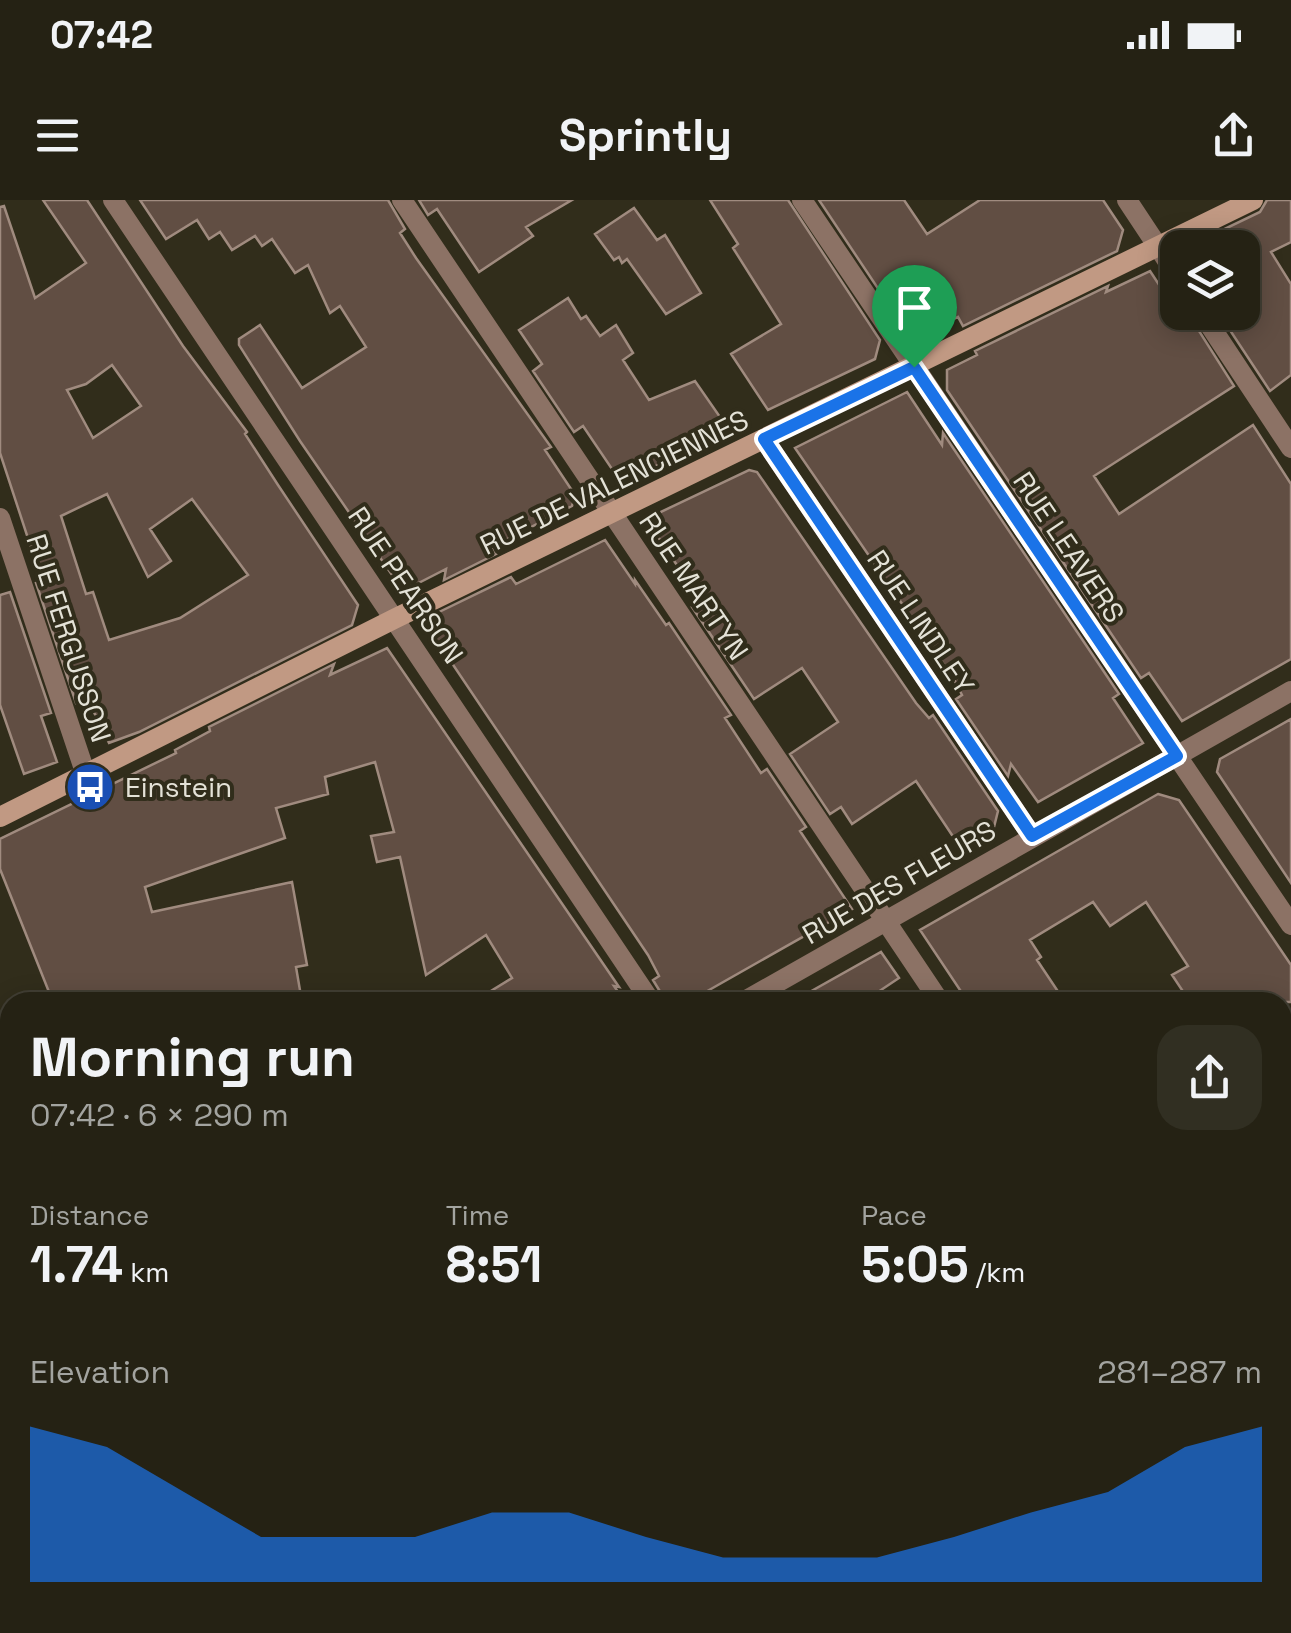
<!DOCTYPE html>
<meta charset="utf-8">
<style>
body{margin:0;font-family:"Space Grotesk",sans-serif;background:#312f22;color:#f1f3f6;height:100vh;display:flex;flex-direction:column;font-size:38px;white-space:nowrap}
*{box-sizing:border-box;margin:0}
p{font-size:32px;color:#a3a4a0}
.icon{flex:none;width:55px;height:55px;fill:none;stroke:currentColor;stroke-width:2;stroke-linecap:round;stroke-linejoin:round}
.map{position:relative;flex:1;overflow:hidden}
.drawer{position:absolute;left:0px;top:792px;width:1292px;height:642px;display:flex;flex-direction:column;background:#252214;border-radius:30px 30px 0 0;box-shadow:0 5px 25px #0003,0 0 0 2px #423f34}
.drawer>*{flex:none}
.tools{position:absolute;left:1160px;top:30px;display:grid;gap:20px}
.tools a{display:grid;place-items:center;width:100px;height:100px;border-radius:20px;background:#252214;box-shadow:0 5px 25px #0003,0 0 0 2px #423f34;font-size:50px}
.pin{position:absolute;display:grid;place-items:center;width:85px;height:85px;color:#fff;margin:-102px -42px;border-radius:50% 50% 50% 0;rotate:-45deg;box-shadow:0 0 10px #0007}
.pin .icon{rotate:45deg}
.round{display:grid;place-items:center;flex:none;width:105px;height:105px;border-radius:30px;background:#312f22}
.headline{display:flex;align-items:center;justify-content:space-between;height:170px;padding:0 30px}
h1{font-size:55px;font-weight:800;line-height:75px}
.figures{display:grid;grid-template-columns:repeat(3,1fr);gap:15px;height:170px;padding:10px 30px}
.figures div{display:grid;align-content:center}
.figures b{font-size:50px;font-weight:800}
.figures small{font-size:28px;font-weight:400}
.figures p{font-size:28px}
.chart{height:280px;padding:20px 30px}
.chart p{display:flex;justify-content:space-between}
.chart svg{width:100%;height:180px;margin-top:10px;fill:#1a73e8;opacity:.7}
.status{display:flex;justify-content:space-between;align-items:center;height:70px;padding:0 50px;background:#252214;direction:ltr}
.status svg{height:28px;fill:currentColor}
header{display:flex;justify-content:space-between;align-items:center;height:130px;padding:0 30px;background:#252214;font-size:45px;font-weight:800}
.map>svg:first-child{display:block}
.built{fill:#3c371e}
.building{fill:#614e43;stroke:#a08b7f;stroke-width:2.5;fill-rule:evenodd}
.lines{fill:none;stroke-linecap:round;stroke-linejoin:round}
.minor{stroke:#8c7265;stroke-width:20}
.tertiary{stroke:#8c7265;stroke-width:20}
.secondary{stroke:#c19983;stroke-width:20}
.route-casing{stroke:#fff;stroke-width:20}
.route{stroke:#1a73e8;stroke-width:12}
.labels{text-anchor:middle;dominant-baseline:central;stroke-width:8;stroke-linejoin:round;paint-order:stroke}
.street-label{font-size:28px;fill:#e4e2d7;stroke:#312d1b}
.poi-label{font-size:28px;fill:#e4e2d7;stroke:#312d1b;text-anchor:start}
</style>
<div class="status"><b>07:42</b><svg viewBox="0 0 49 12"><path d="M0 12V9h3v3zM5 12V6h3v6zM10 12V3h3v9zM15 12V0h3v12zM26 1h20v11H26zM47 4h2v5h-2z"/></svg></div>
<header><svg class="icon" aria-label="menu" viewBox="0 0 24 24"><path d="M4 6h16M4 12h16M4 18h16"/></svg>Sprintly<svg class="icon" aria-label="share" viewBox="0 0 24 24"><path d="M12 15V3M7 8l5-5 5 5M5 13v7h14v-7"/></svg></header>
<div class="map">
<svg width="1291" height="1433" viewBox="0 0 1291 1433">
<rect width="100%" height="100%" fill="#312d1b"/>
<path class="built" d="M1291,1207V1433H1061L1058,1425H1282V1210Z"/>
<path class="building" d="M43,0H87L183,146L247,232L245,234L278,285L358,405L352,425L139,532L109,543L87,498L76,503L36,383L42,381L0,253V7L4,6L35,98L86,63ZM112,165L141,206L93,238L67,190L86,184ZM107,294L148,377L171,361L150,329L192,299L248,375L180,418L109,440L93,392L86,394L61,316Z
M140,0H388L405,29L400,33L416,58L551,247L545,250L575,295L572,306L492,347L496,354L444,380L446,369L403,391L300,241L239,145V139L260,125L302,188L366,147L340,106L330,113L308,65L295,73L272,39L262,46L255,36L232,50L220,32L209,39L197,20L166,39Z
M419,0H572L526,27L533,36L479,72L437,9L428,15Z
M710,0H788L880,140L875,159L768,210L731,154L781,124L733,48L738,44Z
M819,0H904L927,34L980,0H1103L1123,30L1117,51L963,126L958,117L925,133L917,131L892,94L889,105Z
M1267,0H1291V42L1271,52L1291,84V175L1270,191L1218,112H1242V48L1214,34L1260,12Z
M634,8L657,40L665,35L701,93L666,114L627,59L622,63L619,57L614,60L595,34Z
M1150,71L1177,112H1187L1234,186L1094,276L1119,314L1253,225L1291,284V459L1182,521L1149,473L1141,478L947,190V170L977,155L975,151L1108,86L1106,92Z
M568,98L581,119L586,116L600,136L616,125L633,153L623,160L649,200L695,181L729,230L629,279L616,275L583,226L574,232L533,171L542,164L519,130Z
M907,192L942,245L943,233L1119,494L1113,498L1143,543L1038,602L1011,564L1008,576L956,499L962,495L953,478L795,248Z
M749,270L757,272L916,503L929,518L933,515L998,611L994,627L960,647L916,581L852,624L841,607L830,614L790,554L838,522L802,468L754,499L692,407L701,401L646,319Z
M605,340L635,384V380L666,425L669,423L731,515L725,518L761,573L767,569L806,627L800,631L852,709L688,802L664,798L653,780L659,776L648,755L431,432L435,414L511,377L516,384Z
M10,392L51,513L41,516L57,562L24,574L0,505V395Z
M387,448L619,787L614,786L625,802H473L512,778L486,735L426,775L400,657L377,662L371,636L394,632L375,562L325,577L328,594L276,608L285,638L145,687L152,712L292,682L307,765L296,767L302,802H53L0,669V639L176,553L175,550L210,531L209,527L334,464L330,475Z
M1291,519V683L1217,572L1220,559Z
M1158,594L1179,600L1291,765V802H1190L1172,775L1188,766L1146,702L1110,726L1093,702L1030,740L1041,757L1037,760L1065,802H968L920,730Z
M881,752L899,778L863,802H792Z"/>
<g class="lines">
<path class="minor" d="M113,0L651,802
M402,0L940,802
M802,0L1291,725
M1127,0L1178,77
M1201,112L1291,248
M764,239L1032,636
M0,318L86,575
M743,802L1291,491
M1282,1185L1291,1182
M0,1223L10,1217
M1034,1425L1037,1433
M658,1433L678,1425"/>
<path class="tertiary" d="M0,821L10,843
M388,1425L392,1433"/>
<path class="secondary" d="M0,617L396,418L1253,0"/>
</g>
<g class="lines">
<g class="route-casing">
<path id="route" d="M914,167L1177,556L1032,636L764,239Z"/>
</g>
<use href="#route" class="route"/>
</g>
<defs>
<g id="bus-disc" transform="scale(2.5)"><circle r="9.5" fill="#1a4fb4" stroke="#312d1b"/><path d="M-5-6H5V4H4V6H2V4H-2V6H-4V4H-5ZM-3.5-4V0h7V-4ZM-3.5 1.2v1.5H-2V1.2ZM2 1.2v1.5H3.5V1.2Z" fill="#fff"/></g>
</defs>
<g fill-rule="evenodd">
<use href="#bus-disc" x="90" y="587"/>
</g>
<g class="labels">
<g class="street-label">
<text transform="translate(614 282) rotate(-26)">RUE DE VALENCIENNES</text>
<text transform="translate(1069 347) rotate(56)">RUE LEAVERS</text>
<text transform="translate(406 385) rotate(56)">RUE PEARSON</text>
<text transform="translate(694 386) rotate(56)">RUE MARTYN</text>
<text transform="translate(921 422) rotate(56)">RUE LINDLEY</text>
<text transform="translate(69 438) rotate(72)">RUE FERGUSSON</text>
<text transform="translate(899 682) rotate(-30)">RUE DES FLEURS</text>
</g>
<g class="poi-label">
<text x="125" y="587">Einstein</text>
</g>
</g>
</svg>
<div class="tools">
<a><svg class="icon" aria-label="layers" viewBox="0 0 24 24"><path d="M12 4l9 5-9 5-9-5zM3 14l9 5 9-5"/></svg></a>
</div>
<div class="pin" style="left:914px;top:167px;background:#1e9e55"><svg class="icon" aria-label="arrive" viewBox="0 0 24 24"><path d="M6 21V4h12l-3 4 3 4H6"/></svg></div>
<section class="drawer">
<div class="headline"><div><h1>Morning run</h1><p>07:42 · 6 × 290 m</p></div><a class="round"><svg class="icon" aria-label="share" viewBox="0 0 24 24"><path d="M12 15V3M7 8l5-5 5 5M5 13v7h14v-7"/></svg></a></div>
<div class="figures">
<div><p>Distance</p><b>1.74<small> km</small></b></div>
<div><p>Time</p><b>8:51</b></div>
<div><p>Pace</p><b>5:05<small> /km</small></b></div>
</div>
<div class="chart"><p><span>Elevation</span>281–287 m</p>
<svg viewBox="0 0 160 44" preserveAspectRatio="none"><path d="M0 44V6L10 11L20 22L30 33L40 33L50 33L60 27L70 27L80 33L90 38L100 38L110 38L120 33L130 27L140 22L150 11L160 6V44z"/></svg>
</div>
</section>
</div>
